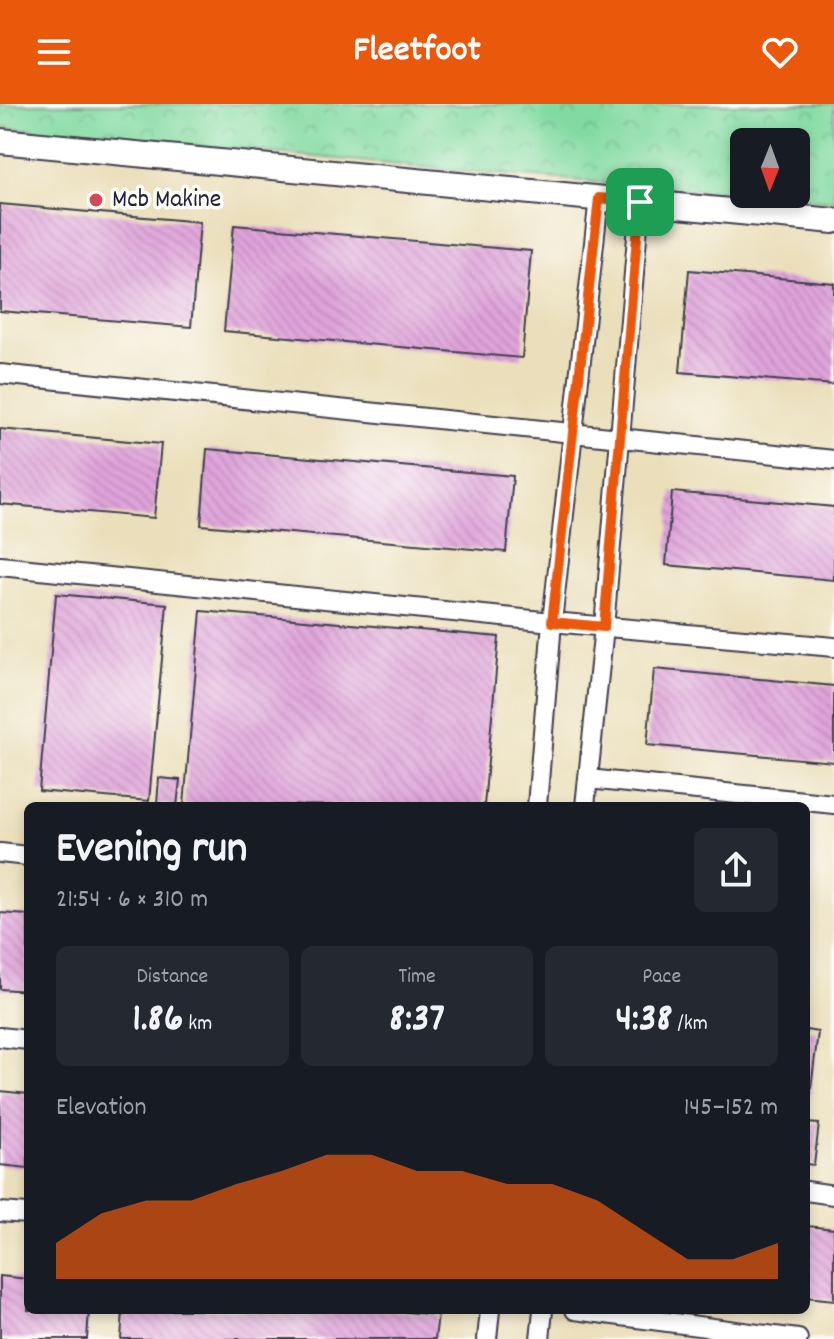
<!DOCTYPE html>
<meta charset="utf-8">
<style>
body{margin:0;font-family:Dekko,sans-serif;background:#242831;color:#f1f3f6;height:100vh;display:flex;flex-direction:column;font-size:30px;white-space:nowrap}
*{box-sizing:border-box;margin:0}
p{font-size:26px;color:#9ea1a6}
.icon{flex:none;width:44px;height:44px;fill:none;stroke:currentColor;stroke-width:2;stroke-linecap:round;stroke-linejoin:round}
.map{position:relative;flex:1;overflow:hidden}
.sheet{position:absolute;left:24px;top:698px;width:786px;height:512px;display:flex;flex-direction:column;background:#171b24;border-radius:12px;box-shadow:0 4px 12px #0003}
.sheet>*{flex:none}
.needle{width:52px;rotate:181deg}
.buttons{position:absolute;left:730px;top:24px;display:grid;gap:16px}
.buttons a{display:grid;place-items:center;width:80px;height:80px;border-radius:12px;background:#171b24;box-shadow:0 4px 12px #0003;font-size:40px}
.pin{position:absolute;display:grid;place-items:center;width:68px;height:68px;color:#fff;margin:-34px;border-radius:16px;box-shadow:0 4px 12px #0006}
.round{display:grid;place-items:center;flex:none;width:84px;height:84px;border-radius:12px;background:#242831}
.overview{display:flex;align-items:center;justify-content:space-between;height:136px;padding:0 32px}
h1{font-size:44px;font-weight:700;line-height:60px}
.stats{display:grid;grid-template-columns:repeat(3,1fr);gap:12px;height:136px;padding:8px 32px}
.stats div{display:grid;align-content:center;border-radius:12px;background:#242831;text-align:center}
.stats b{font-size:40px;font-weight:700}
.stats small{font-size:22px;font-weight:400}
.stats p{font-size:22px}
.chart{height:224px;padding:16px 32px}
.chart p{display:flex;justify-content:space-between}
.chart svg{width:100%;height:144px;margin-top:8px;fill:#ea580c;opacity:.7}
header{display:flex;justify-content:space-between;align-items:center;height:104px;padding:0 32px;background:#ea580c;color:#fff;font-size:36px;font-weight:700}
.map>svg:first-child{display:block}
.park{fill:url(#park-crowns);stroke:#527e6e;stroke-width:2}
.building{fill:url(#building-back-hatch)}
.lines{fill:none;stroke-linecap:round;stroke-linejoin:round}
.street-casing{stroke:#403e4e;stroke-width:22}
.secondary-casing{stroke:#403e4e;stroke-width:28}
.street{stroke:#fff;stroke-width:18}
.secondary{stroke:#fff;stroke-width:24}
.route-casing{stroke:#fff;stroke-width:16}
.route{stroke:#ea580c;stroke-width:10}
.poi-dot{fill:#d1495b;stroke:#fdfcf7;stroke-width:3}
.labels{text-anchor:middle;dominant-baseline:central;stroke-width:7;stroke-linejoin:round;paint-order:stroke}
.poi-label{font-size:26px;fill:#22223b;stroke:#fdfcf7;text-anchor:start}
</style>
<header><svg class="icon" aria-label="menu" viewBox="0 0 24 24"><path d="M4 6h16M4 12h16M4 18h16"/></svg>Fleetfoot<svg class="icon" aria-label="heart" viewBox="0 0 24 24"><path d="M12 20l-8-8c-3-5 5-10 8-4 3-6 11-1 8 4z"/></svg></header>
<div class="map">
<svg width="834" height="1235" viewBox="0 0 834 1235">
<defs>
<pattern id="park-crowns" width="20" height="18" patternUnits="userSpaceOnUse" patternTransform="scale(2)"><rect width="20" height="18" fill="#81daa0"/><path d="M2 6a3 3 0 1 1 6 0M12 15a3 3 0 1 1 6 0" fill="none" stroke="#6fbb8b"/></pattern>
<pattern id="building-back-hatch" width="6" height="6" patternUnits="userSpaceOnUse" patternTransform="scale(2)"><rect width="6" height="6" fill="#dfa3da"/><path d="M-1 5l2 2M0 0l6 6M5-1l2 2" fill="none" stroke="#bf8cbc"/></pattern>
</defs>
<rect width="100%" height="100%" fill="#fdfcf7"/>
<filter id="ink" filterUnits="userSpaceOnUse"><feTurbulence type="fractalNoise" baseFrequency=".0125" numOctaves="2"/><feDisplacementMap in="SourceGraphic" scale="16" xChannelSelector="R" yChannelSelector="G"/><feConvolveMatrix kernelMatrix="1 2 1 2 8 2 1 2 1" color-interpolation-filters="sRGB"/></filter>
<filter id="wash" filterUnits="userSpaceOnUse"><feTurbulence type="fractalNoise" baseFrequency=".006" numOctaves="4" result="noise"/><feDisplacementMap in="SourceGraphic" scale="32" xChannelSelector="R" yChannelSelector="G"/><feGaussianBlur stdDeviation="1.8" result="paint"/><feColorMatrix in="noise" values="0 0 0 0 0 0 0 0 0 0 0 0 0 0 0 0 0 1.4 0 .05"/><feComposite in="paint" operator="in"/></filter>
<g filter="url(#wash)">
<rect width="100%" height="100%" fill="#ebdfbb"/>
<path class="park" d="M0,0H834V97L748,90H796V38H744V90L462,67L0,23Z"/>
<g id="blocks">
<path class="building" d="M0,100L200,118L191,223L0,207Z
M234,121L531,147L522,254L224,227Z
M689,166L834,179V281L680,268Z
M0,325L161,340L154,414L0,400Z
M207,345L513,372L506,448L201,421Z
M672,388L834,403V476L666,461Z
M56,490L167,500L149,697L39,687Z
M201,507L499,533L484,702L184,701Z
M654,565L834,582V658L647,641Z
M159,674L180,676L177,702L157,700Z
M0,809L28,811V887L0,885Z
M806,926L818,928L809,1000H806Z
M0,987L28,990V1064L0,1061Z
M806,1019L819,1020L814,1061L806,1060Z
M807,1122L834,1125V1196L806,1193Z
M0,1172L28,1175V1206H89L87,1235H0Z
M123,1206H387L438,1211L435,1235H121Z"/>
</g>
</g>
<g filter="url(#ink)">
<use href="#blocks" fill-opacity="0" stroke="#403e4e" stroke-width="2"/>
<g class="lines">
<g class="street-casing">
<path id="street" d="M0,270L834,356
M0,462L552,518L834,543
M588,675L834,700
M537,702L552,518L599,94
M585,702L604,523L640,98
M0,749L28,752
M0,933L28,936
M806,1087L834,1091
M0,1108L28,1110
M575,1206L798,1235
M487,1235L490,1206
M540,1235L543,1206"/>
</g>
<g class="secondary-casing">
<path id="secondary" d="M0,37L834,117"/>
</g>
<use href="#street" class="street"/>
<use href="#secondary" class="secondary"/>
</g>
</g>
<g class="lines" filter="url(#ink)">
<g class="route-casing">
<path id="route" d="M599,94L640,98L604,523L552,518Z"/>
</g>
<use href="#route" class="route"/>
</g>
<circle class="poi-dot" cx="96" cy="96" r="8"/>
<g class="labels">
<g class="poi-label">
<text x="112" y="96">Mcb Makine</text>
</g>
</g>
</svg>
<div class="buttons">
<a><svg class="needle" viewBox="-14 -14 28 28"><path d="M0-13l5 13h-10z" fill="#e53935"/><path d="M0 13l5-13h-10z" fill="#9ea1a6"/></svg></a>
</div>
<div class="pin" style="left:640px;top:98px;background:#1e9e55"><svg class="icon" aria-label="arrive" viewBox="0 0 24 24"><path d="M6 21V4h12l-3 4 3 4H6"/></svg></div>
<section class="sheet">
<div class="overview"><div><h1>Evening run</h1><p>21:54 · 6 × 310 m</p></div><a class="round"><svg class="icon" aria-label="share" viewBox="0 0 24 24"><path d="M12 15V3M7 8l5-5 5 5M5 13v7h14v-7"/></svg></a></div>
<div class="stats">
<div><p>Distance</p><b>1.86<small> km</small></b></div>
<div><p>Time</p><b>8:37</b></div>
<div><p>Pace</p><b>4:38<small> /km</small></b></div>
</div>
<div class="chart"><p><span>Elevation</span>145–152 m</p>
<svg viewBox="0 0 160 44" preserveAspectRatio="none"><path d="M0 44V33L10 24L20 20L30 20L40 15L50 11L60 6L70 6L80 11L90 11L100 15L110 15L120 20L130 29L140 38L150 38L160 33V44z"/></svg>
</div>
</section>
</div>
